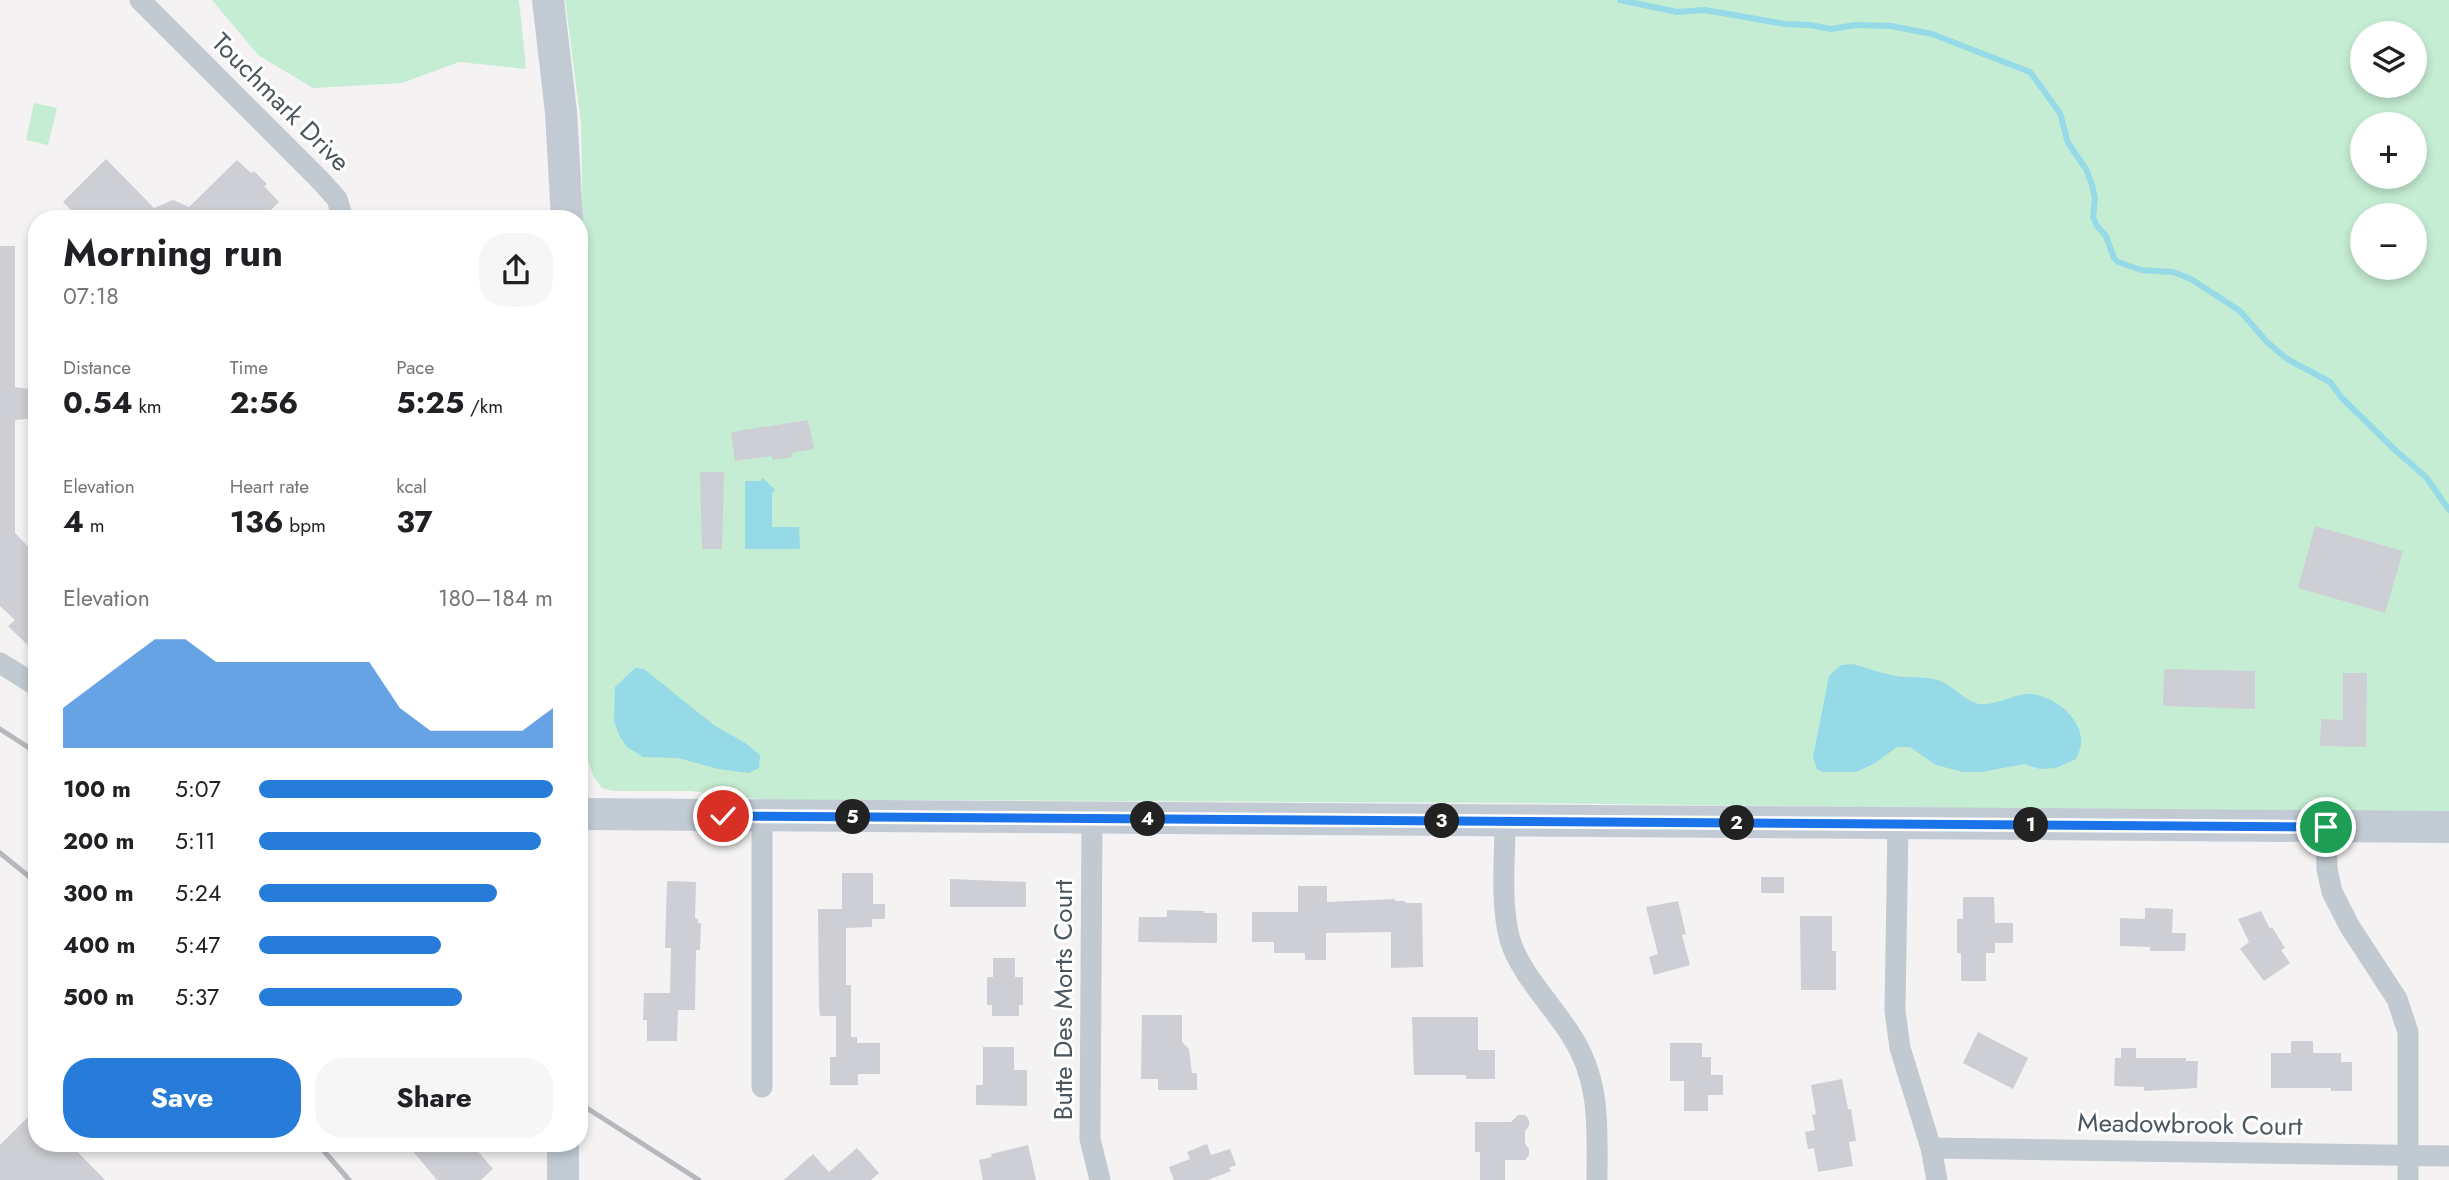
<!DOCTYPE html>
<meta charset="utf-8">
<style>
body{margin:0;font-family:Jost,sans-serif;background:#f6f6f6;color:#202124;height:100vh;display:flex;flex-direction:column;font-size:26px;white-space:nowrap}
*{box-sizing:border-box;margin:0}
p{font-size:23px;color:#757577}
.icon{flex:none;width:38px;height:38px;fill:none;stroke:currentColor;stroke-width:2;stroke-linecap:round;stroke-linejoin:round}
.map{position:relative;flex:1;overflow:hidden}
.details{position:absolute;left:28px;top:210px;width:560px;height:942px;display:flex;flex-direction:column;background:#fff;border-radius:28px;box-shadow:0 4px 10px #0003}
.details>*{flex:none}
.controls{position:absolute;left:2350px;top:21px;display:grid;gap:14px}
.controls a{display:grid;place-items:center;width:77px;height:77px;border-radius:50%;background:#fff;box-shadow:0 4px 10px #0003;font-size:35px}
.pin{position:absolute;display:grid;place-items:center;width:60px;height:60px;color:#fff;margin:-30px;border:4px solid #fff;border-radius:50%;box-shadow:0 2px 7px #0007}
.km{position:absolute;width:35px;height:35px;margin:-18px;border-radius:50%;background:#222;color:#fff;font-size:19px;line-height:35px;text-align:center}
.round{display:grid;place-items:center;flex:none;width:74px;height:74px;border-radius:28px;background:#f6f6f6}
.overview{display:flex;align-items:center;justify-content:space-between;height:119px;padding:0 35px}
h1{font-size:38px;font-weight:700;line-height:52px}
.figures{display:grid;grid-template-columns:repeat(3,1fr);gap:10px;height:119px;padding:7px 35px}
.figures div{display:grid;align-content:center}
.figures b{font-size:30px;font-weight:700}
.figures small{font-size:19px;font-weight:400}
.figures p{font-size:19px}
.chart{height:196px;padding:14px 35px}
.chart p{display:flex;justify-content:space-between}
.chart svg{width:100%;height:126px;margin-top:7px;fill:#287cd9;opacity:.7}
.primary-button{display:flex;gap:14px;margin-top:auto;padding:14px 35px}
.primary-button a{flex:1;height:80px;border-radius:28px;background:#287cd9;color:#fff;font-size:28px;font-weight:700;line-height:80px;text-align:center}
.primary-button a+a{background:#f6f6f6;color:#202124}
ul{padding:0 35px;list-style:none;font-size:23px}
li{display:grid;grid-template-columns:112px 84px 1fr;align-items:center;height:52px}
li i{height:18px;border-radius:9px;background:#287cd9}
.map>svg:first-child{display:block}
.green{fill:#c5edd3;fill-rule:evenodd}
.water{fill:#96d9e7}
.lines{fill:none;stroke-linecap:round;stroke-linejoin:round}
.stream{stroke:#96d9e7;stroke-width:6}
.building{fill:#cdcfd4}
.minor{stroke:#c1cad0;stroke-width:21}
.secondary{stroke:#c2cbd4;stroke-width:32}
.rail{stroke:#b5b8bc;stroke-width:5}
.route-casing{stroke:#fff;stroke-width:14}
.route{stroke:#1a73e8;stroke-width:9}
.labels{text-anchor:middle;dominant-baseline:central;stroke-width:6;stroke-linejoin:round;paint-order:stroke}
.street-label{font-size:26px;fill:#4b565f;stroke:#fff}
</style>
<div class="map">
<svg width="2449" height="1180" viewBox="0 0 2449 1180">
<rect width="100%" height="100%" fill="#f4f2f3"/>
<path class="green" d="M212,0H519L526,69L459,62L402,83L313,88L258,55Z
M565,0H2449V814L1520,803L911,800L782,802L690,791H614L602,788L594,777L588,761L585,726L586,423L581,123ZM2362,33H2415V86H2362ZM2362,124H2415V177H2362ZM2362,215H2415V268H2362Z
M34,103L57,108L48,145L26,140Z"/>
<path class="water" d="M763,478L775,490L772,493V527H799L800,549H745V481H760Z
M1853,664C1867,668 1881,673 1895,676C1909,678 1924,676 1938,680C1953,685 1964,701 1979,704C1996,706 2011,695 2027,694C2050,693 2079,715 2081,738C2082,746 2079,752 2076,759L2056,768L2040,769L2024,764L1982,772H1963L1936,765L1910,747H1897L1875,763L1856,772H1823L1817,769L1813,757L1829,676L1841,665Z
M635,668L644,669L715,726L744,742L760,755L759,768L749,773L718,769L678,758L643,757L627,747L620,737L614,721L615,687Z"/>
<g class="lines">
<path class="stream" d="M1620,0L1677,12L1705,10L1785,24L1810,25L1831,29L1856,25L1891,26L1932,34L2030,72L2060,113L2068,143L2086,169L2092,185L2095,198L2093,217L2097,226L2106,236L2114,258L2118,262L2141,270L2173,272L2191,279L2240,311L2267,342L2287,359L2330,382L2341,397L2396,451L2426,477L2449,510"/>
</g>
<path class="building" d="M106,159L154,208L173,200L189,207L237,160L251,173L254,171L267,184L264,186L279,202L262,219H80L63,202Z
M0,246H15V387L37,390V418L15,420V533L37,556V654L8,626L15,620L0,606Z
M808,420L814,449L791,453L792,457L773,460L772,456L735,461L731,432Z
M700,472H724L722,549H702Z
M2315,526L2403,551L2385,613L2298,588Z
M2164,669L2255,671V709L2163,706Z
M2343,673H2367L2366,747L2320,746L2321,719L2343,720Z
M842,873H873V904H885V919H872V927L846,928V985H851V1037H857V1043H880V1074H858V1085H830V1057H836V1016H820L819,1005L818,909H842Z
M1761,877H1784V893H1761Z
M950,879L1026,882V907H950Z
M667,881L696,882L695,918L698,919V923H701L700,950H696L695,1010H678L677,1041H647V1020H643L644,993H670L671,948H665Z
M1298,886H1327V902L1395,899V901H1405V903H1422L1423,967L1391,968V932L1326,933V960H1305V953H1274V942H1252V912H1298Z
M1963,897H1994L1995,923H2013V943H1995V953H1986V981H1961V953H1957V919H1963Z
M1678,901L1686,934L1682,935L1690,965L1654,975L1649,957L1658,954L1646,907Z
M2145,908L2173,909L2172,933H2186L2185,951H2150V947L2120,946V918L2145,919Z
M1167,910L1204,911V913H1217V943L1138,942L1139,917H1167Z
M2261,911L2270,929L2272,927L2285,948L2281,950L2290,963L2264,981L2240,949L2249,942L2238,919Z
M1800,916H1832V951H1836V990H1801Z
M993,958H1015V977H1023V1005H1019V1016H992V1005H987V977H993Z
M1142,1015H1182V1042L1189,1049L1192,1073H1197V1090H1158V1079H1141Z
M1412,1017H1478V1050H1495V1079H1466V1075H1414Z
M1978,1032L2028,1058L2013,1089L1963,1063Z
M2291,1041H2313V1053H2341V1062H2352V1091H2331V1088H2271V1053H2291Z
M1670,1043H1702V1057H1711V1075H1723V1095H1708V1111H1684V1081H1670Z
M983,1047H1014V1070H1027V1106L976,1105V1085H983Z
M2121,1048H2136V1058H2186V1061H2198L2197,1088L2144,1091V1087L2114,1086L2115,1058H2121Z
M1842,1079L1848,1109H1851L1856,1141L1849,1142L1853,1166L1818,1172L1814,1148L1808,1149L1805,1132L1815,1130L1812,1115L1816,1114L1811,1085Z
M37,1108V1143H69L105,1180H0V1145Z
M1518,1115H1525L1529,1120V1126L1525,1131V1144L1529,1149V1155L1525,1160H1505V1180H1480V1152H1475V1122H1511Z
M406,1143H471L493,1169L481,1180H437Z
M1207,1144L1211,1155L1230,1149L1236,1165L1229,1168L1231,1171L1208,1180H1174L1169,1167L1190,1159L1187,1152Z
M1028,1145L1036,1180H983L979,1160L992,1157L991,1154Z
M857,1148L879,1173L871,1180H784L813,1154L829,1172Z"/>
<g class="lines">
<path class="minor" d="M140,0L320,180L337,199L343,219
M0,663L37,686
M1092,819L1090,1139L1100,1180
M1505,822C1505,859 1500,903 1510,940C1520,973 1552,1005 1571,1035C1601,1081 1597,1127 1597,1180
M1898,823L1895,1011L1900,1048L1931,1148L1937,1180
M2326,827L2327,869L2332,892L2350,927L2397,999L2408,1032V1180
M762,1087V817
M1931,1148L2449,1156"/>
<path class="secondary" d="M548,0L561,112L567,219
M579,814L2449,827
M563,1143V1180"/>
<path class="rail" d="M0,729L37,753
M0,853L37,883
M579,1103L699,1180
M317,1143L349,1180"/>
</g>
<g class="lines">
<g class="route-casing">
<path id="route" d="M723,816L2326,827"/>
</g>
<use href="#route" class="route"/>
</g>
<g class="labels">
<g class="street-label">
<text transform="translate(281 102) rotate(45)">Touchmark Drive</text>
<text transform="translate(1063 1000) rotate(-90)">Butte Des Morts Court</text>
<text transform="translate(2190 1124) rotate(1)">Meadowbrook Court</text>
</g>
</g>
</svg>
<div class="controls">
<a><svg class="icon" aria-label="layers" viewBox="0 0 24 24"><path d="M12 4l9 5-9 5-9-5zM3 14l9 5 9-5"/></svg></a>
<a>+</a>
<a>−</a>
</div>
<div class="pin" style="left:2326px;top:827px;background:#1e9e55"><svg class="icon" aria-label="arrive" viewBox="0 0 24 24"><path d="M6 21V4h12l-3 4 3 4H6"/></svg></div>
<div class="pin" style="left:723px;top:816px;background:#d93025"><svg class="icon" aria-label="check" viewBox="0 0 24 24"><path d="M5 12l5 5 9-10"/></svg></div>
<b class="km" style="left:2031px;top:825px">1</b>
<b class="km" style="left:1737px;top:823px">2</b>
<b class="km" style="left:1442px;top:821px">3</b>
<b class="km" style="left:1148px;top:819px">4</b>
<b class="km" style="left:853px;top:817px">5</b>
<section class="details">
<div class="overview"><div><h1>Morning run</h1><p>07:18</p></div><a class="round"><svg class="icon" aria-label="share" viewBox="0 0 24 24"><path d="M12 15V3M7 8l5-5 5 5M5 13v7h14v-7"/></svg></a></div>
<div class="figures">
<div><p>Distance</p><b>0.54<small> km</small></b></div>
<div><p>Time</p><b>2:56</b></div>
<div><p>Pace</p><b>5:25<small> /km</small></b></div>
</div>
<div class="figures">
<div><p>Elevation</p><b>4<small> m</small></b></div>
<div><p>Heart rate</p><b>136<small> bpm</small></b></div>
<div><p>kcal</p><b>37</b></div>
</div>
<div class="chart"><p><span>Elevation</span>180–184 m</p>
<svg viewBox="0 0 160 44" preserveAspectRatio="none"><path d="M0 44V30L10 22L20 14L30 6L40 6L50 14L60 14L70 14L80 14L90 14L100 14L110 30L120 38L130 38L140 38L150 38L160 30V44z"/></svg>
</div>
<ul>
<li><b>100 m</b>5:07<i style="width:100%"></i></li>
<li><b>200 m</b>5:11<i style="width:96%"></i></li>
<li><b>300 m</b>5:24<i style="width:81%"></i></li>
<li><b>400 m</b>5:47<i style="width:62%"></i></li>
<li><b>500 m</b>5:37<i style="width:69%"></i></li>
</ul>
<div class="primary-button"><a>Save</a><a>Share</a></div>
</section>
</div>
